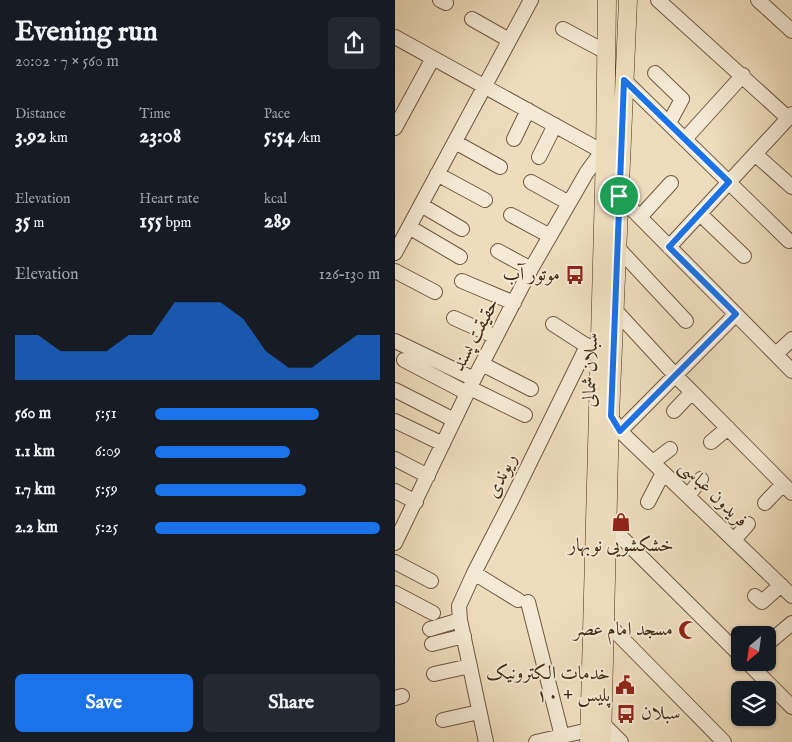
<!DOCTYPE html>
<meta charset="utf-8">
<style>
body{margin:0;font-family:"IM FELL English",Amiri,serif;background:#242831;color:#f1f3f6;height:100vh;display:flex;flex-direction:column;font-size:19px;white-space:nowrap}
*{box-sizing:border-box;margin:0}
p{font-size:16px;color:#9ea1a6}
.icon{flex:none;width:28px;height:28px;fill:none;stroke:currentColor;stroke-width:2;stroke-linecap:round;stroke-linejoin:round}
.map{position:relative;flex:1;overflow:hidden}
.sheet{display:flex;flex-direction:column;background:#171b24;width:395px}
.sheet>*{flex:none}
.needle{width:32px;rotate:209deg}
.tools{position:absolute;left:336px;top:626px;display:grid;gap:10px}
.tools a{display:grid;place-items:center;width:45px;height:45px;border-radius:8px;background:#171b24;box-shadow:0 1px 4px #0004;font-size:25px}
.pin{position:absolute;display:grid;place-items:center;width:42px;height:42px;color:#fff;margin:-21px;border:2px solid #fff;border-radius:50%;box-shadow:0 1px 5px #0007}
.round{display:grid;place-items:center;flex:none;width:52px;height:52px;border-radius:8px;background:#242831}
.head{display:flex;align-items:center;justify-content:space-between;height:85px;padding:0 15px}
h1{font-size:28px;font-weight:800;line-height:38px}
.figures{display:grid;grid-template-columns:repeat(3,1fr);gap:8px;height:85px;padding:5px 15px}
.figures div{display:grid;align-content:center}
.figures b{font-size:21px;font-weight:800}
.figures small{font-size:14px;font-weight:400}
.figures p{font-size:14px}
.chart{height:140px;padding:10px 15px}
.chart p{display:flex;justify-content:space-between}
.chart svg{width:100%;height:90px;margin-top:5px;fill:#1a73e8;opacity:.7}
.action{display:flex;gap:10px;margin-top:auto;padding:10px 15px}
.action a{flex:1;height:58px;border-radius:8px;background:#1a73e8;color:#fff;font-size:20px;font-weight:800;line-height:58px;text-align:center}
.action a+a{background:#242831;color:#f1f3f6}
ul{padding:0 15px;list-style:none;font-size:16px}
li{display:grid;grid-template-columns:80px 60px 1fr;align-items:center;height:38px}
li i{height:12px;border-radius:6px;background:#1a73e8}
main{display:flex;flex:1;min-height:0}
.map>svg:first-child{display:block}
.lines{fill:none;stroke-linecap:round;stroke-linejoin:round}
.minor-casing{stroke:#705841;stroke-width:16}
.major-casing{stroke:#462c18;stroke-width:19}
.minor{stroke:#f4e9d4;stroke-width:14}
.major{stroke:#eeddbd;stroke-width:18}
.route-casing{stroke:#fff;stroke-width:10}
.route{stroke:#1a73e8;stroke-width:6}
.labels{text-anchor:middle;dominant-baseline:central;stroke-width:4;stroke-linejoin:round;paint-order:stroke}
.poi-label{font-size:19px;fill:#462c18;stroke:#f4e9d4;text-anchor:end}
.street-label{font-size:19px;fill:#462c18;stroke:#f4e9d4}
</style>
<main>
<section class="sheet">
<div class="head"><div><h1>Evening run</h1><p>20:02 · 7 × 560 m</p></div><a class="round"><svg class="icon" aria-label="share" viewBox="0 0 24 24"><path d="M12 15V3M7 8l5-5 5 5M5 13v7h14v-7"/></svg></a></div>
<div class="figures">
<div><p>Distance</p><b>3.92<small> km</small></b></div>
<div><p>Time</p><b>23:08</b></div>
<div><p>Pace</p><b>5:54<small> /km</small></b></div>
</div>
<div class="figures">
<div><p>Elevation</p><b>35<small> m</small></b></div>
<div><p>Heart rate</p><b>155<small> bpm</small></b></div>
<div><p>kcal</p><b>289</b></div>
</div>
<div class="chart"><p><span>Elevation</span>126–130 m</p>
<svg viewBox="0 0 160 44" preserveAspectRatio="none"><path d="M0 44V22L10 22L20 30L30 30L40 30L50 22L60 22L70 6L80 6L90 6L100 14L110 30L120 38L130 38L140 30L150 22L160 22V44z"/></svg>
</div>
<ul>
<li><b>560 m</b>5:51<i style="width:73%"></i></li>
<li><b>1.1 km</b>6:09<i style="width:60%"></i></li>
<li><b>1.7 km</b>5:59<i style="width:67%"></i></li>
<li><b>2.2 km</b>5:25<i style="width:100%"></i></li>
</ul>
<div class="action"><a>Save</a><a>Share</a></div>
</section>
<div class="map">
<svg width="397" height="742" viewBox="0 0 397 742">
<rect width="100%" height="100%" fill="#eeddbd"/>
<filter id="stains"><feTurbulence type="fractalNoise" baseFrequency=".004" numOctaves="4"/><feColorMatrix values="0 0 0 0 .2 0 0 0 0 .09 0 0 0 0 .02 0 0 0 .5 -.17"/></filter>
<radialGradient id="worn" r=".72"><stop offset=".6" stop-color="#630" stop-opacity="0"/><stop offset="1" stop-color="#630" stop-opacity=".3"/></radialGradient>
<g class="lines">
<g class="minor-casing">
<path id="minor" d="M45,0L51,3
M263,0L393,118
M363,0L397,31
M77,19L114,40
M168,29L211,52
M0,37L210,153
M260,73L287,99L274,123
M229,80L394,241
M0,128L38,58
M119,139L133,110
M290,139L348,75
M60,142L105,167
M360,154L397,187
M144,157L160,125
M42,174L90,200
M136,182L174,203
M224,196L397,371
M26,205L67,229
M305,214L349,256
M116,215L155,236
M245,217L276,183
M14,227L65,257
M221,246L291,321
M274,247L397,114
M103,251L136,269
M0,253L136,0
M0,271L40,292
M67,281L119,303
M220,310L279,374L397,493
M59,318L101,337
M158,324L192,346
M0,341L79,379
M381,354L397,339
M9,360L72,393
M87,364L136,389
M75,388L130,415
M0,390L59,420
M279,411L297,392
M215,416L225,431L397,596
M0,421L48,444
M225,431L341,314
M316,442L333,428
M0,459L33,476
M258,462L275,449
M0,491L21,502
M293,496L306,479
M253,502L268,473
M370,503L388,484
M212,523L345,655
M339,540L353,524
M0,543L79,379L136,269L192,172L203,157L210,153
M0,562L36,581
M79,573L123,600
M0,593L38,613
M360,596L367,602L386,585
M133,602L167,736
M210,621L329,742
M35,629L65,620
M37,644L69,636
M372,644L397,623
M352,662L397,707
M39,674L75,666
M0,698L7,696
M48,720L84,712
M207,723L226,742
M91,742L65,620L64,606L79,573L115,503L192,346L205,345
M141,742L194,730"/>
</g>
<g class="major-casing">
<path id="major" d="M194,742L210,153L212,0
M207,742L215,416L233,0"/>
</g>
<use href="#minor" class="minor"/>
<use href="#major" class="major"/>
</g>
<g class="lines">
<g class="route-casing">
<path id="route" d="M229,80L334,182L274,247L341,314L225,431L216,416Z"/>
</g>
<use href="#route" class="route"/>
</g>
<defs>
<g id="bus-bare" transform="scale(1.5)"><path d="M-5-6H5V4H4V6H2V4H-2V6H-4V4H-5ZM-3.5-4V0h7V-4ZM-3.5 1.2v1.5H-2V1.2ZM2 1.2v1.5H3.5V1.2Z" fill="#8f2418" stroke="#f4e9d4" stroke-width="2.5" paint-order="stroke"/></g>
<g id="shop-bare" transform="scale(1.5)"><path d="M-5-2.5h2.3a2.7 3.5 0 0 1 5.4 0H5L5.5 6h-11ZM-1.5-2.5h3a1.5 2.3 0 0 0-3 0Z" fill="#8f2418" stroke="#f4e9d4" stroke-width="2.5" paint-order="stroke"/></g>
<g id="mosque-bare" transform="scale(1.5)"><path d="M3.5-4.9A6 6 0 1 0 3.5 4.9A5 5 0 1 1 3.5-4.9Z" fill="#8f2418" stroke="#f4e9d4" stroke-width="2.5" paint-order="stroke"/></g>
<g id="civic-bare" transform="scale(1.5)"><path d="M-.6-6.5H3V-4.5H.6V-3L4-1V1h2V6H-6V1h2V-1L-.6-3ZM-1.2 2.5V6h2.4V2.5Z" fill="#8f2418" stroke="#f4e9d4" stroke-width="2.5" paint-order="stroke"/></g>
</defs>
<g fill-rule="evenodd">
<use href="#bus-bare" x="180" y="275"/>
<use href="#shop-bare" x="226" y="522"/>
<use href="#mosque-bare" x="293" y="630"/>
<use href="#civic-bare" x="230" y="685"/>
<use href="#bus-bare" x="231" y="714"/>
</g>
<g class="labels">
<g class="poi-label">
<text x="165" y="275">موتور آب</text>
<text x="226" y="546" text-anchor="middle">خشکشویی نوبهار</text>
<text x="278" y="630">مسجد امام عصر</text>
<text x="215" y="674">خدمات الکترونیک<tspan x="215" dy="22">پلیس + ۱۰</tspan></text>
<text x="246" y="714" text-anchor="start">سبلان</text>
</g>
<g class="street-label">
<text transform="translate(81 335) rotate(-62)">حقیقت پسند</text>
<text transform="translate(196 370) rotate(-88)">سبلان شمالی</text>
<text transform="translate(107 476) rotate(-64)">ریوندی</text>
<text transform="translate(318 494) rotate(44)">فریدون عباسی</text>
</g>
</g>
<rect width="100%" height="100%" filter="url(#stains)"/>
<rect width="100%" height="100%" fill="url(#worn)"/>
</svg>
<div class="tools">
<a><svg class="needle" viewBox="-14 -14 28 28"><path d="M0-13l5 13h-10z" fill="#e53935"/><path d="M0 13l5-13h-10z" fill="#9ea1a6"/></svg></a>
<a><svg class="icon" aria-label="layers" viewBox="0 0 24 24"><path d="M12 4l9 5-9 5-9-5zM3 14l9 5 9-5"/></svg></a>
</div>
<div class="pin" style="left:224px;top:196px;background:#1e9e55"><svg class="icon" aria-label="arrive" viewBox="0 0 24 24"><path d="M6 21V4h12l-3 4 3 4H6"/></svg></div>
</div>
</main>
